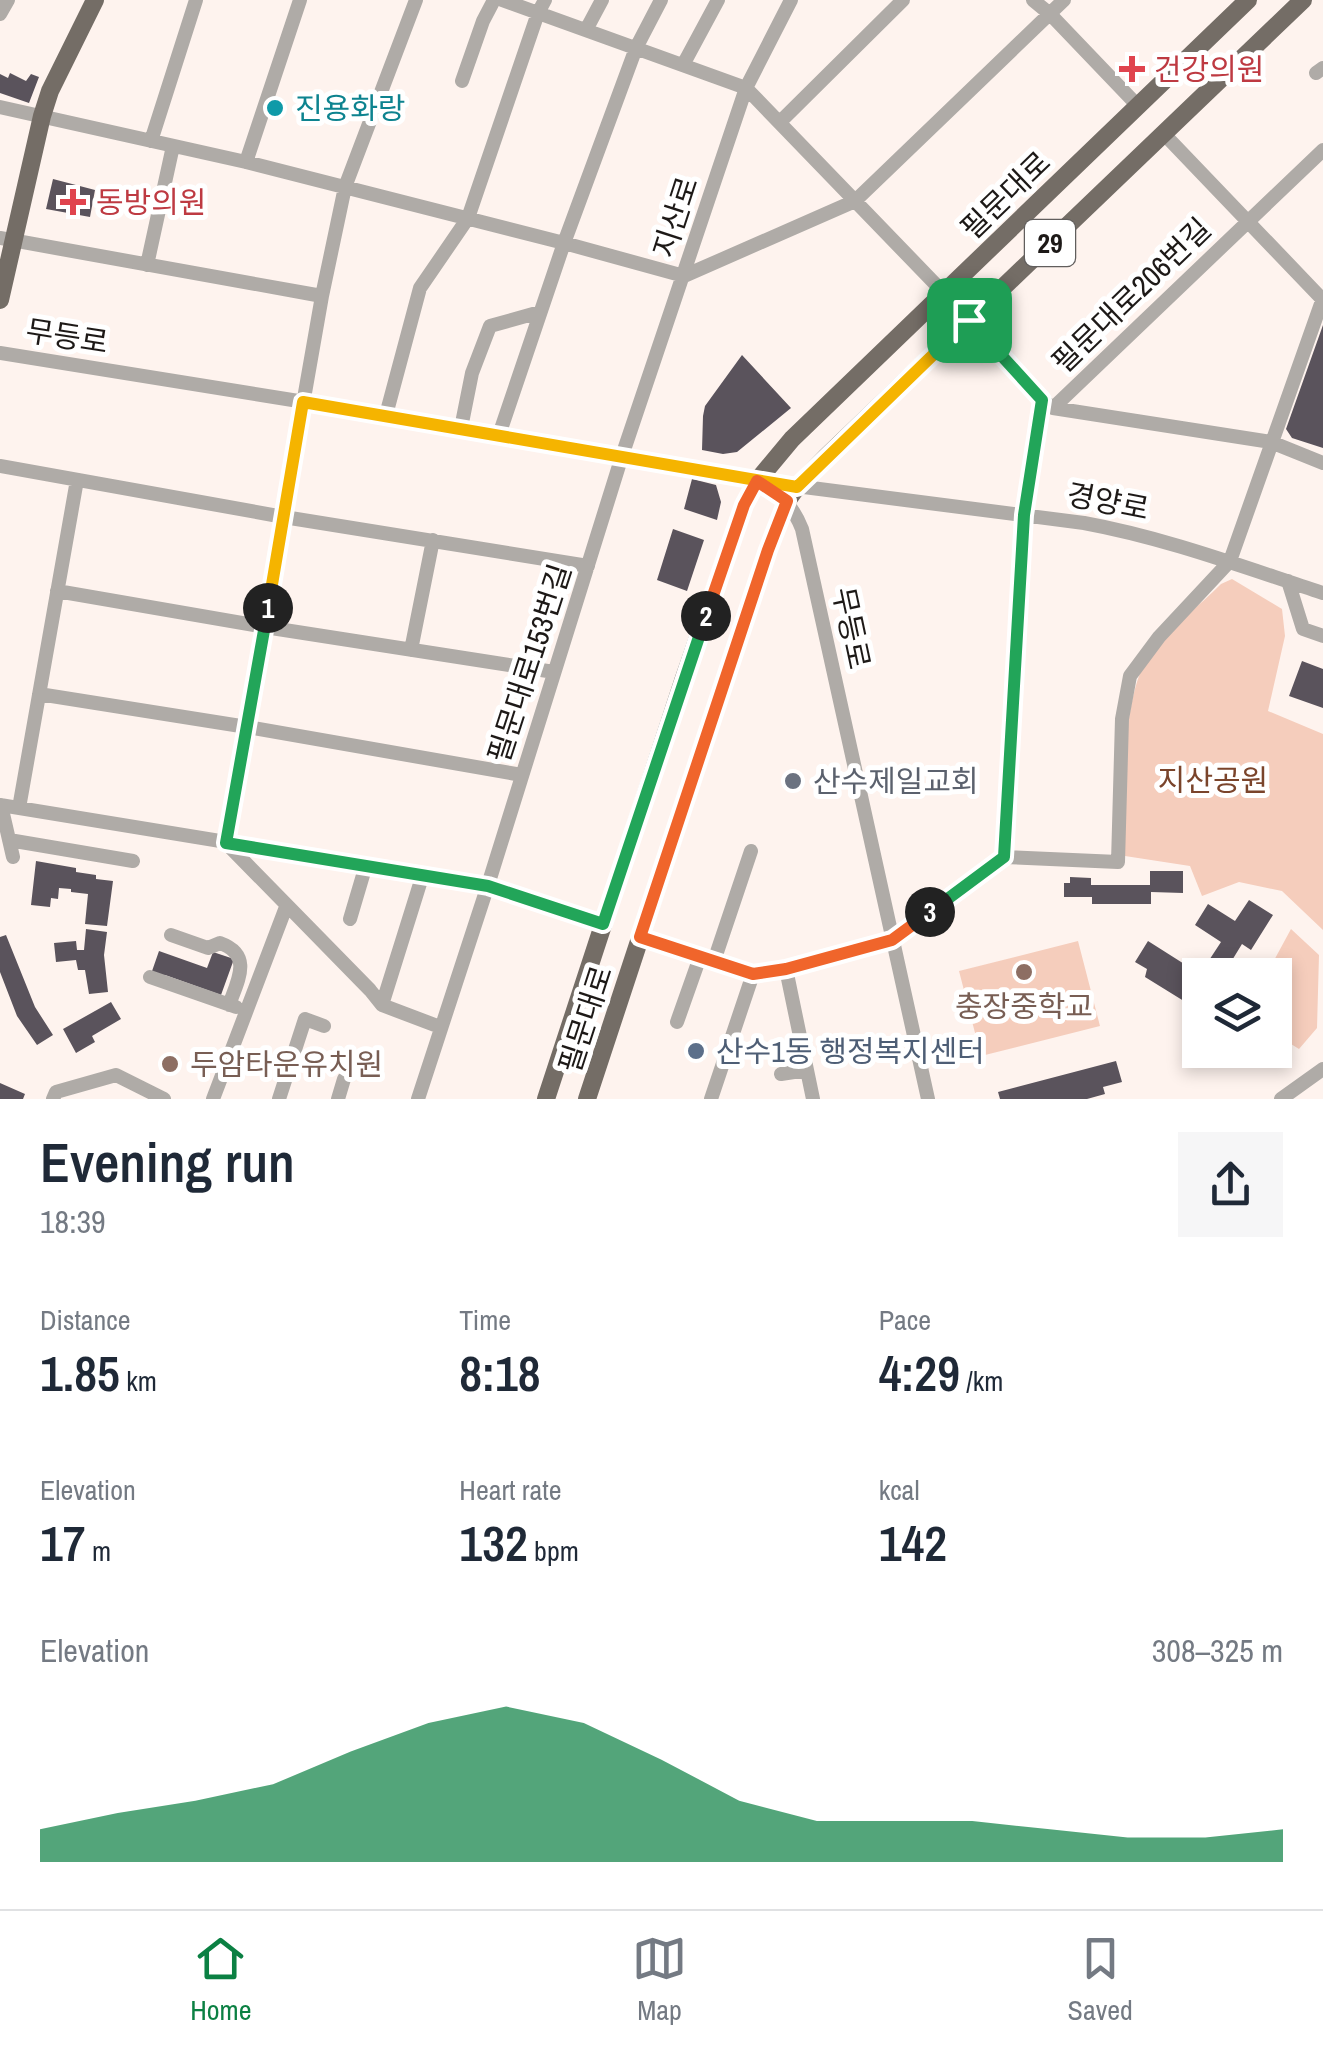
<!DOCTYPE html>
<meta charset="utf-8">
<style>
body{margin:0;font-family:"Archivo Narrow","Noto Sans KR",sans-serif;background:#f6f6f7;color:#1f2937;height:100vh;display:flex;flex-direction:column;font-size:38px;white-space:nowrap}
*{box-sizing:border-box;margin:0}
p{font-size:32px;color:#747a83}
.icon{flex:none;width:55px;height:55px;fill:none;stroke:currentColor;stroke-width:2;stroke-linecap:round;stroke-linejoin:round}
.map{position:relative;height:1099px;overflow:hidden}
.side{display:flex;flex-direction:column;background:#fff;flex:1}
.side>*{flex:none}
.fabs{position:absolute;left:1182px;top:958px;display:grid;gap:20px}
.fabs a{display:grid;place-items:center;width:110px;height:110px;border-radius:0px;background:#fff;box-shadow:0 5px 15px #0003;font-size:50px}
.pin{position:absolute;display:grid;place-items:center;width:85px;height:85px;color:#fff;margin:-42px;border-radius:20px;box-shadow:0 5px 15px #0006}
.km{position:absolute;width:50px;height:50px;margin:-25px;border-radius:50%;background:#222;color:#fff;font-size:28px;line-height:50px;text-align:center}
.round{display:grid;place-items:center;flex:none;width:105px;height:105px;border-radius:0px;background:#f6f6f7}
.summary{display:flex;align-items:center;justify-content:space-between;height:170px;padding:0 40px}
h1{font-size:55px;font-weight:600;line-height:75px}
.stats{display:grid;grid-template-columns:repeat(3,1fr);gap:15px;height:170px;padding:10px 40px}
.stats div{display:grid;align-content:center}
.stats b{font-size:50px;font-weight:600}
.stats small{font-size:28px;font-weight:400}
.stats p{font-size:28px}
.chart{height:280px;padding:20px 40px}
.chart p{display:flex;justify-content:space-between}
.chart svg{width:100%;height:180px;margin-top:10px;fill:#0b8043;opacity:.7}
.tabs{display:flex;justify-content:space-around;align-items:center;height:140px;border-top:2px solid #e0e1e3;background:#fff;font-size:28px;color:#747a83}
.tabs a{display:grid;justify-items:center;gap:5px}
.tabs .active{color:#0b8043}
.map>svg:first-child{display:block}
.green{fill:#f5cdbc}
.building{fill:#5a535c}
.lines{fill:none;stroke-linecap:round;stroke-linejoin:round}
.minor{stroke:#afaba7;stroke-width:14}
.major{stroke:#746d66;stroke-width:18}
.split-1-casing{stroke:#fff;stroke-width:20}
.split-2-casing{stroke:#fff;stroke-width:20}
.split-3-casing{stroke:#fff;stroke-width:20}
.split-4-casing{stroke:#fff;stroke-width:20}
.split-1{stroke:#f5b400;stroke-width:12}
.split-2{stroke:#22a559;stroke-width:12}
.split-3{stroke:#f0652b;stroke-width:12}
.split-4{stroke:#22a559;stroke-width:12}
.health-dot{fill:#e0444e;stroke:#fff;stroke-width:4}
.culture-dot{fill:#0f9aa8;stroke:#fff;stroke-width:4}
.worship-dot{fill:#6b7280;stroke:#fff;stroke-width:4}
.education-dot{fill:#8d6e63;stroke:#fff;stroke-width:4}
.service-dot{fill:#5c6f8a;stroke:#fff;stroke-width:4}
.labels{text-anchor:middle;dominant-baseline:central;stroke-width:10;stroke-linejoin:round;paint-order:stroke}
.shield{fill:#fff;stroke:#615e5d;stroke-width:2.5}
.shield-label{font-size:28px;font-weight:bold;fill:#1d1917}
.health-label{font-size:30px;fill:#be3a42;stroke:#fff;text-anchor:start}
.culture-label{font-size:30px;fill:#0d838f;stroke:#fff;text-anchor:start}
.street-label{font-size:30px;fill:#1d1917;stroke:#fff}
.park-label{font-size:30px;fill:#7a442b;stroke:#fff}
.worship-label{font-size:30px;fill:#5b616d;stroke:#fff;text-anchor:start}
.education-label{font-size:30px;fill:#785e54;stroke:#fff}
.service-label{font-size:30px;fill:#4e5e75;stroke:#fff;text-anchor:start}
</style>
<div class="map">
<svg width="1323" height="1099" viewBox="0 0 1323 1099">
<rect width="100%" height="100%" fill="#fef3ee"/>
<path class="green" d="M1232,579L1282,609L1285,636L1268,711L1323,734V930L1282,891L1239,882L1202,896L1190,866L1125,856C1120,810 1122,693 1149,656C1165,633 1200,605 1221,584Z
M1291,929L1319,955L1317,1028L1299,1049L1275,1034V975H1266Z
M1078,941L1100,1026L981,1056L959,971Z"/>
<path class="building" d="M10,73L26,81L31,74L39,77L29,103L0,93V74L8,78Z
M53,179L95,190L90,217L46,209Z
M1323,325V448L1292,438L1286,429Z
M742,355L791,408L737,452L723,454L702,450L703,416L705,406Z
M692,479L716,485L721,502L717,520L684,509Z
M673,529L704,540L687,591L657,580Z
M1302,661L1323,669V708L1289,696Z
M36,861L76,868V872L96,875V879L113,881L107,926L85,924L88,894L71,892V889L59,888L58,899L51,898L50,907L31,905Z
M1150,871H1183V893L1151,892V904H1092V897H1064V883H1070V877L1091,878V885H1150Z
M1249,900L1273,915L1251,950L1242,944L1223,975H1200V1011L1145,977L1147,969L1135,962L1148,941L1200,974L1221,942L1195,925L1208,904L1235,921Z
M86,929L107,932L104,955L108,992L89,994L85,970H78L76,960L56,962L54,943L76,941L77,950H84Z
M6,935L35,1007L53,1035L37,1045L17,1016L0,972V937Z
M159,951L207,968L213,952L234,959L221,995L165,975L163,979L151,974Z
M111,1002L121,1019L92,1036L95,1042L76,1053L63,1029Z
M1116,1061L1122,1082L1103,1087L1105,1094L1087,1099H1000L998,1092Z
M0,1083L25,1094L23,1099H0Z"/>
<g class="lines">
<path class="minor" d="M416,0L345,187L322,296L226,843L370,990L382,1005L440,1027
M502,0L746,88L943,292
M1033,0L1050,14L1138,106
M0,14L8,0
M586,30L602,0
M683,65L718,0
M1316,73L1323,68
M462,81L483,21L494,0
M0,107L246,162L564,243L684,276L855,201L1064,0
M780,122L903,0
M1164,134L1323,300
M151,141L196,0
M246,162L300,0
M0,238L322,296
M147,265L173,146
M969,320L1042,400L1053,408L1271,442L1323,463
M0,353L386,415L757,481L1084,523C1166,538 1243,567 1323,593
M1053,408L1323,150
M386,415L420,288L468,218L538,13L545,0
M461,428L472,373L490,326L540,312
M499,435L564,243L636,48L661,0
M0,466L284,517L588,566
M762,484C783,499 792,504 802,529L928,1099
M1288,581L1303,629L1323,636
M57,591L265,627L554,672
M411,650L433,540
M39,694L247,727L522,775
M0,805L488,885L603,924
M1,805L13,857
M19,808L77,480
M9,840L133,861
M1004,857L1118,862L1122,719L1130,676L1159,637L1230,561L1323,298
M1004,857L1023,515L1042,400
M350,919L366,865
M171,935L208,948L220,943C253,955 238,980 229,1005
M640,937L753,974L786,969L892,940L1004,857
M714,961L751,851
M786,969L813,1099
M150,977L236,1007
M382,1005L423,874
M677,1022L700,957
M781,1074L807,1070
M53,1099L56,1092L116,1075L164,1099
M213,1099L286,907
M279,1099L305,1019L324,1026
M338,1099L344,1079
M418,1099L488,885L622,456L746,88L791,0
M711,1099L753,974
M1281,1099L1323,1069"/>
<path class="major" d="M0,300L42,116L50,91L95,0
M546,1099L683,681L744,505L757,481L792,439L1248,0
M587,1099L768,550L787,501L797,487L826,457L1303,0"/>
</g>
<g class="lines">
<g class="split-1-casing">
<path id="split-1" d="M268,608L303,402L797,487L969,320"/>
</g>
<g class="split-2-casing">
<path id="split-2" d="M268,608L226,843L488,886L603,924L706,616"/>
</g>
<g class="split-3-casing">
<path id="split-3" d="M706,616L744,505L757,481L787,501L768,550L640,937L753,974L786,969L892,940L930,912"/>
</g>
<g class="split-4-casing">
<path id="split-4" d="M930,912L1004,857L1024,515L1042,400L969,320"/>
</g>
<use href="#split-1" class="split-1"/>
<use href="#split-2" class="split-2"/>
<use href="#split-3" class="split-3"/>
<use href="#split-4" class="split-4"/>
</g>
<g class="health-dot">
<path d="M1127 54h10v10h10v10h-10v10h-10v-10h-10v-10h10z"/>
<path d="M68 187h10v10h10v10h-10v10h-10v-10h-10v-10h10z"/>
</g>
<circle class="culture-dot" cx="275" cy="108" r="10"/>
<circle class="worship-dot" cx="793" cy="781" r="10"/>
<g class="education-dot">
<circle cx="1024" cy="972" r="10"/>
<circle cx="170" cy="1064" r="10"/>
</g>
<circle class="service-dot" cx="696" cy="1051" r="10"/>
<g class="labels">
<rect class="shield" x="1025" y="220" width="50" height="46" rx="8"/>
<g class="shield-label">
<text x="1050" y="243">29</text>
</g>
<g class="health-label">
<text x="1154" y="69">건강의원</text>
<text x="96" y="202">동방의원</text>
</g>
<g class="culture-label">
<text x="295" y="108">진용화랑</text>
</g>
<g class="street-label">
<text transform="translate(1005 195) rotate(-44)">필문대로</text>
<text transform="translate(675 217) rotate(-72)">지산로</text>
<text transform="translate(1131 295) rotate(-44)">필문대로206번길</text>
<text transform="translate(67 336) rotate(9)">무등로</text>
<text transform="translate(1108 501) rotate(11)">경양로</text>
<text transform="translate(852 628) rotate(78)">무등로</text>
<text transform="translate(529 663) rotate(-72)">필문대로153번길</text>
<text transform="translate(585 1019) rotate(-72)">필문대로</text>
</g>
<g class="park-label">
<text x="1213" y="780">지산공원</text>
</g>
<g class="worship-label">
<text x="813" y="781">산수제일교회</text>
</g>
<g class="education-label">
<text x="1024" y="1006">충장중학교</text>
<text x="190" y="1064" text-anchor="start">두암타운유치원</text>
</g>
<g class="service-label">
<text x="716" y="1051">산수1동 행정복지센터</text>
</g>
</g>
</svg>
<div class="fabs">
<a><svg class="icon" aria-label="layers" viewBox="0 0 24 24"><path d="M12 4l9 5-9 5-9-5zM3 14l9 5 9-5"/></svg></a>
</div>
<div class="pin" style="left:969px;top:320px;background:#1e9e55"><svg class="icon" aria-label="arrive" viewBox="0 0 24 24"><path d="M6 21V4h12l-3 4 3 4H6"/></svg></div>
<b class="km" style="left:268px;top:608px">1</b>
<b class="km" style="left:706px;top:616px">2</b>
<b class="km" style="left:930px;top:912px">3</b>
</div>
<section class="side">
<div class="summary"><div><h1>Evening run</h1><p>18:39</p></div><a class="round"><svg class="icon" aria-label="share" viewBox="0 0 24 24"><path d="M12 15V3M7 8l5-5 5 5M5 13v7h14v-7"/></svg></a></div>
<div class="stats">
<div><p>Distance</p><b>1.85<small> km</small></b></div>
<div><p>Time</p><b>8:18</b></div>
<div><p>Pace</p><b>4:29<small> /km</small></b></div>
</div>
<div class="stats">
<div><p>Elevation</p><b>17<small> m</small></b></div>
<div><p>Heart rate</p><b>132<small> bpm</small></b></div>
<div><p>kcal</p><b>142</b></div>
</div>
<div class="chart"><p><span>Elevation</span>308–325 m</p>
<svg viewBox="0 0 160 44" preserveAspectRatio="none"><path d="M0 44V36L10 32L20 29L30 25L40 17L50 10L60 6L70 10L80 19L90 29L100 34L110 34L120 34L130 36L140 38L150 38L160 36V44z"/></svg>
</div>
</section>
<nav class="tabs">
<a class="active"><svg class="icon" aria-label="home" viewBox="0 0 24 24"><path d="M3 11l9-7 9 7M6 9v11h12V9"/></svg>Home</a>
<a><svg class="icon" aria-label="map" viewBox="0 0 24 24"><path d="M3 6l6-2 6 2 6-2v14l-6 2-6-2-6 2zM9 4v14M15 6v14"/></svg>Map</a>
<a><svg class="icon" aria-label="saved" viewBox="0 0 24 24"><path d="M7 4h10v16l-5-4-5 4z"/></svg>Saved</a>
</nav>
